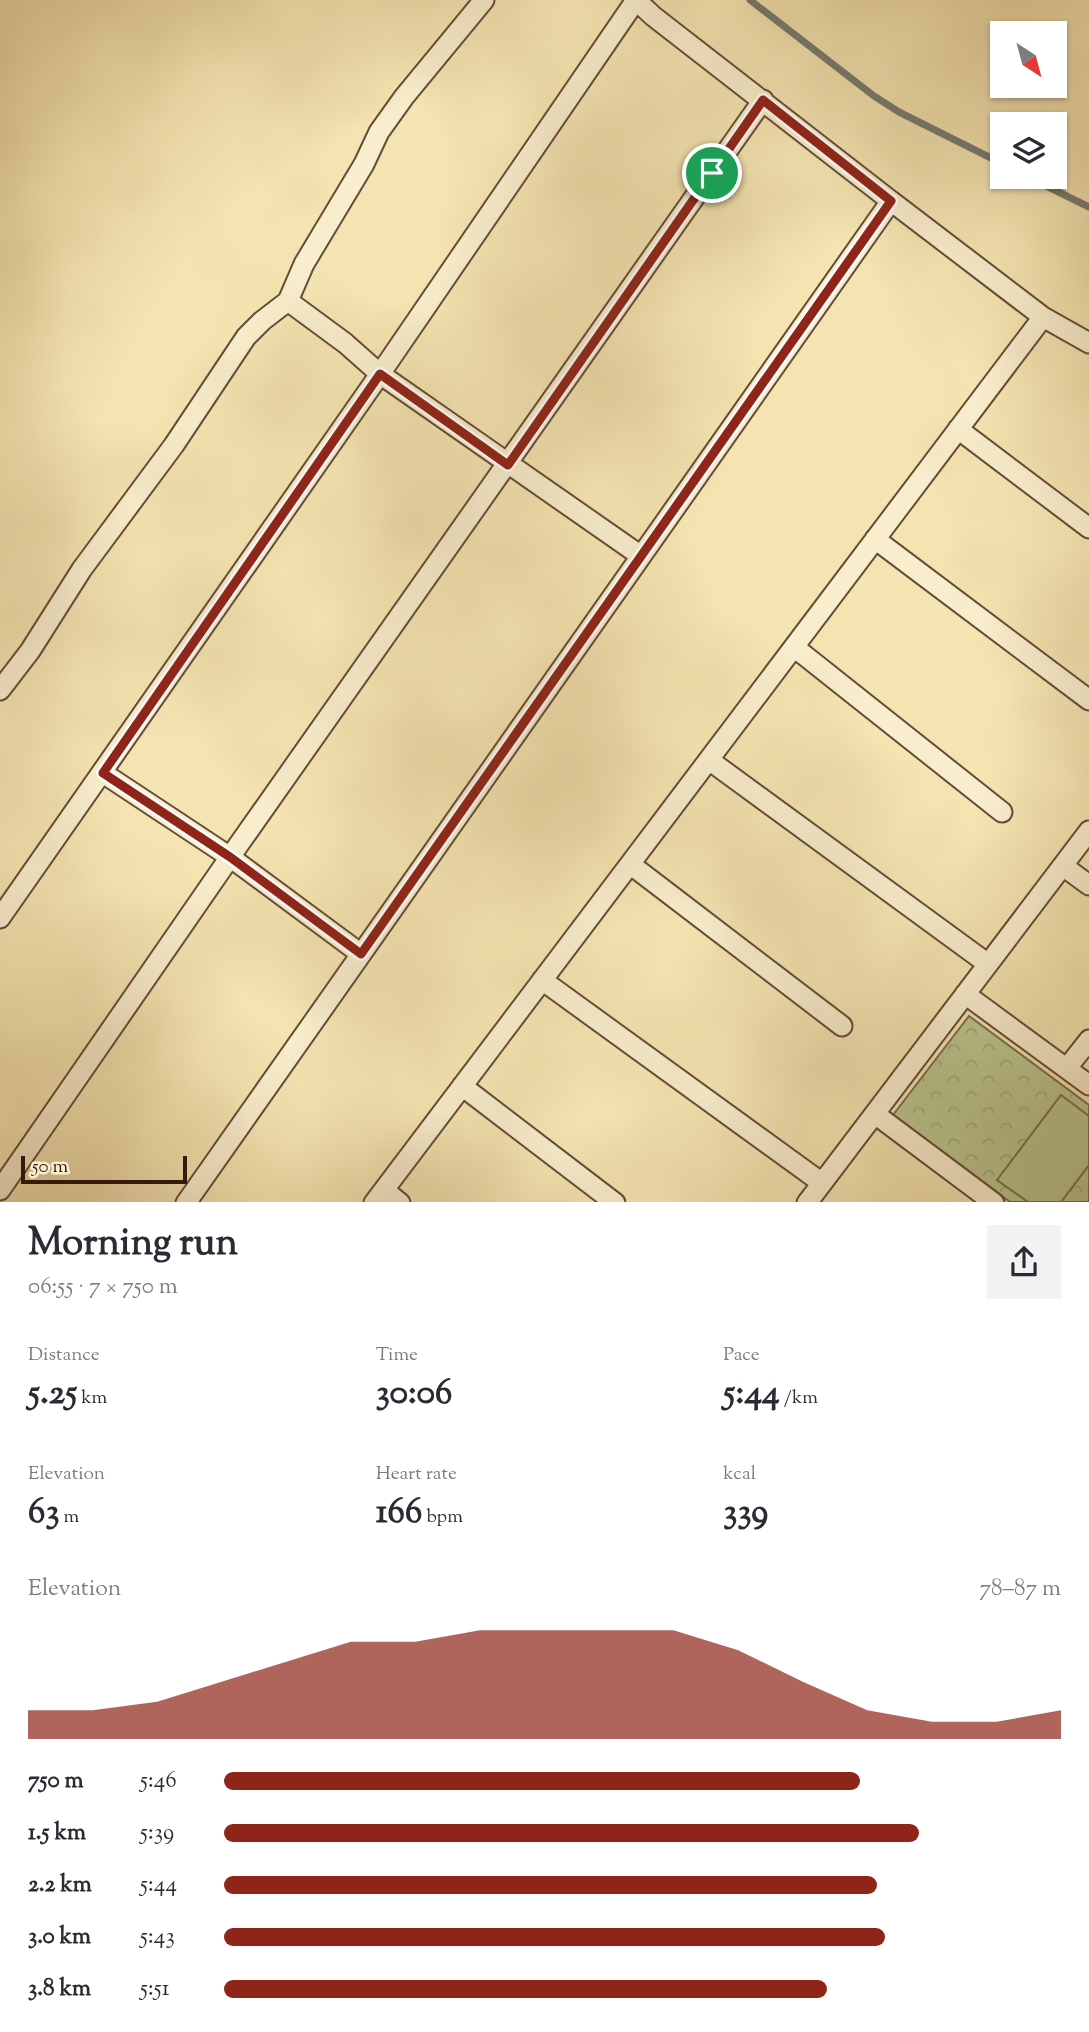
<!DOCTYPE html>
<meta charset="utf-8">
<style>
body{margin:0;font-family:"Sorts Mill Goudy",serif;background:#f2f2f3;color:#2b2b33;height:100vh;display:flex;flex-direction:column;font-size:26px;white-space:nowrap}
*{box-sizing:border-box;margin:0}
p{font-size:23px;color:#7c7c81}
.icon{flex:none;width:38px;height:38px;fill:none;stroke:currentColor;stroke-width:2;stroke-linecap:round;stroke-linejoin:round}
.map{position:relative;height:1202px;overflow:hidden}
.side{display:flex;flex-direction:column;background:#fff;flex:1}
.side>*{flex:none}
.needle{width:46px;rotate:144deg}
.buttons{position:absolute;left:990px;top:21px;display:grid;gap:14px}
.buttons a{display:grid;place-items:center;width:77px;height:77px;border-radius:0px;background:#fff;box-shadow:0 2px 5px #0004;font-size:35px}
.scale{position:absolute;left:21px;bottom:18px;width:166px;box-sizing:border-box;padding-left:7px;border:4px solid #351a0e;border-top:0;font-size:19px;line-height:24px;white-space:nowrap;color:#351a0e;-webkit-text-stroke:5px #f8edcc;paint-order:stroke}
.pin{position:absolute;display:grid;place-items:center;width:60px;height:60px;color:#fff;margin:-30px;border:4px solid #fff;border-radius:50%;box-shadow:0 2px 7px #0007}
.round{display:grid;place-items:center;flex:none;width:74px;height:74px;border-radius:0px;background:#f2f2f3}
.head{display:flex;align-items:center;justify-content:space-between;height:119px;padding:0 28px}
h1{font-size:38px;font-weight:700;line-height:52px}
.figures{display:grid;grid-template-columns:repeat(3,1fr);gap:10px;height:119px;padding:7px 28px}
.figures div{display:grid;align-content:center}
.figures b{font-size:35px;font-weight:700}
.figures small{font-size:19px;font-weight:400}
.figures p{font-size:19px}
.chart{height:196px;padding:14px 28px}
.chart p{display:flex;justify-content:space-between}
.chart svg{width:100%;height:126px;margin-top:7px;fill:#8f2418;opacity:.7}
ul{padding:0 28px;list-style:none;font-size:23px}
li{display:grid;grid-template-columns:112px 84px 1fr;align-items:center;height:52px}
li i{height:18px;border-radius:9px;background:#8f2418}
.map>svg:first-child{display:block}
.forest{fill:url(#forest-crowns);stroke:#786f4e;stroke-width:2}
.pitch{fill:#bac48d;stroke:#786f4e;stroke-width:2}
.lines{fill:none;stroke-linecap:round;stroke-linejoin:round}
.stream{stroke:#757b72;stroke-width:7}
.street-casing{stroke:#654c37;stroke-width:23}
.street{stroke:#f8edcc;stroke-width:19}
.route-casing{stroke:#fff;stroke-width:14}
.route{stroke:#8f2418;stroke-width:9}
</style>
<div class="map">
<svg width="1089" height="1203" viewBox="0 0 1089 1203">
<defs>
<pattern id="forest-crowns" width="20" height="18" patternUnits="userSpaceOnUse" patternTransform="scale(1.75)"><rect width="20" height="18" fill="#bac48d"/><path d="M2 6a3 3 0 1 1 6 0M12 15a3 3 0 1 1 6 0" fill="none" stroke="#a0a878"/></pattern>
</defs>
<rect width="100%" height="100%" fill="#f4e4b1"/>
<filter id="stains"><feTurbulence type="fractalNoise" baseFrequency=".00286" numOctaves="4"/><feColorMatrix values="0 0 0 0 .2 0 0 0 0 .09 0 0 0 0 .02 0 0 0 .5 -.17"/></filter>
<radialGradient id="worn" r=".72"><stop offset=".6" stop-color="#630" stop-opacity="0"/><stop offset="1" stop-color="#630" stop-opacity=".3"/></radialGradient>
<path class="forest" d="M969,1016L1089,1105V1202H1010L893,1115Z"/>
<path class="pitch" d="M1061,1095L1089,1116V1165L1061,1202H1028L997,1180Z"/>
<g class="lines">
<path class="stream" d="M750,0L874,96L899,112L1003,164
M1028,177L1089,207"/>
<g class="street-casing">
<path id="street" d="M484,0L404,97L379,132L364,164L304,264L288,301L345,343L380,374L641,556
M891,201L1043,317L1089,343
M958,429L1089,528
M875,539L1089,700
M794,647L1002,812
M0,690L30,651L82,569L174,445L246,337L262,321L288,301
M709,760L988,964
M103,773L230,857L361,954
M630,864L842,1026
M1063,866L1089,885
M0,918L380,374L636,0
M542,980L822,1183
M965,994L1089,1085
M1067,1068L1089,1040
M462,1086L615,1203
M875,1114L994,1203
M0,1190L230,857L763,100
M384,1190L400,1203
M186,1203L891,201L653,16L636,0
M374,1203L1043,317
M807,1203L1089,831"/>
</g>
<use href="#street" class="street"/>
</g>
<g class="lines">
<g class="route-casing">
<path id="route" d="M763,100L891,201L361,954L230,857L103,773L380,374L508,465Z"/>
</g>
<use href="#route" class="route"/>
</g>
<rect width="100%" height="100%" filter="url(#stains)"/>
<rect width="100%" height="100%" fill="url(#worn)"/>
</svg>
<div class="buttons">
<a><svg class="needle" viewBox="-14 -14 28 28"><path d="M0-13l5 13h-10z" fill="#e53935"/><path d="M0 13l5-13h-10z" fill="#7c7c81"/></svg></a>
<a><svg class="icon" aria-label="layers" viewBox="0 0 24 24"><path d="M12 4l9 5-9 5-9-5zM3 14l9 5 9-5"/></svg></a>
</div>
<div class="scale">50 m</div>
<div class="pin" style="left:712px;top:173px;background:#1e9e55"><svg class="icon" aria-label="arrive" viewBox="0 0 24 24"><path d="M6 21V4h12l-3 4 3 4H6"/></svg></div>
</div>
<section class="side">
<div class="head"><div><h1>Morning run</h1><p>06:55 · 7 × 750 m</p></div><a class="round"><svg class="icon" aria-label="share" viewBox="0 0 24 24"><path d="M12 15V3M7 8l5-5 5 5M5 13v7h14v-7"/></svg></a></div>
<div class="figures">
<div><p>Distance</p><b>5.25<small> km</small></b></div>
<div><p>Time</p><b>30:06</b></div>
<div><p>Pace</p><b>5:44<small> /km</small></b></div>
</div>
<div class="figures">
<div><p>Elevation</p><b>63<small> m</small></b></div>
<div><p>Heart rate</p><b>166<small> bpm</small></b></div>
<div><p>kcal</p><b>339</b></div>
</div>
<div class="chart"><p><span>Elevation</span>78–87 m</p>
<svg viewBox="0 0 160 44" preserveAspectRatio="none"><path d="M0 44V34L10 34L20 31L30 24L40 17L50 10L60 10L70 6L80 6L90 6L100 6L110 13L120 24L130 34L140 38L150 38L160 34V44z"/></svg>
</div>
<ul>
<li><b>750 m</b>5:46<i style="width:76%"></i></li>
<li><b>1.5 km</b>5:39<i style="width:83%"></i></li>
<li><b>2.2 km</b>5:44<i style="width:78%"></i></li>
<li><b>3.0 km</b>5:43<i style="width:79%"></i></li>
<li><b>3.8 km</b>5:51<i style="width:72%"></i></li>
</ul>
</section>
